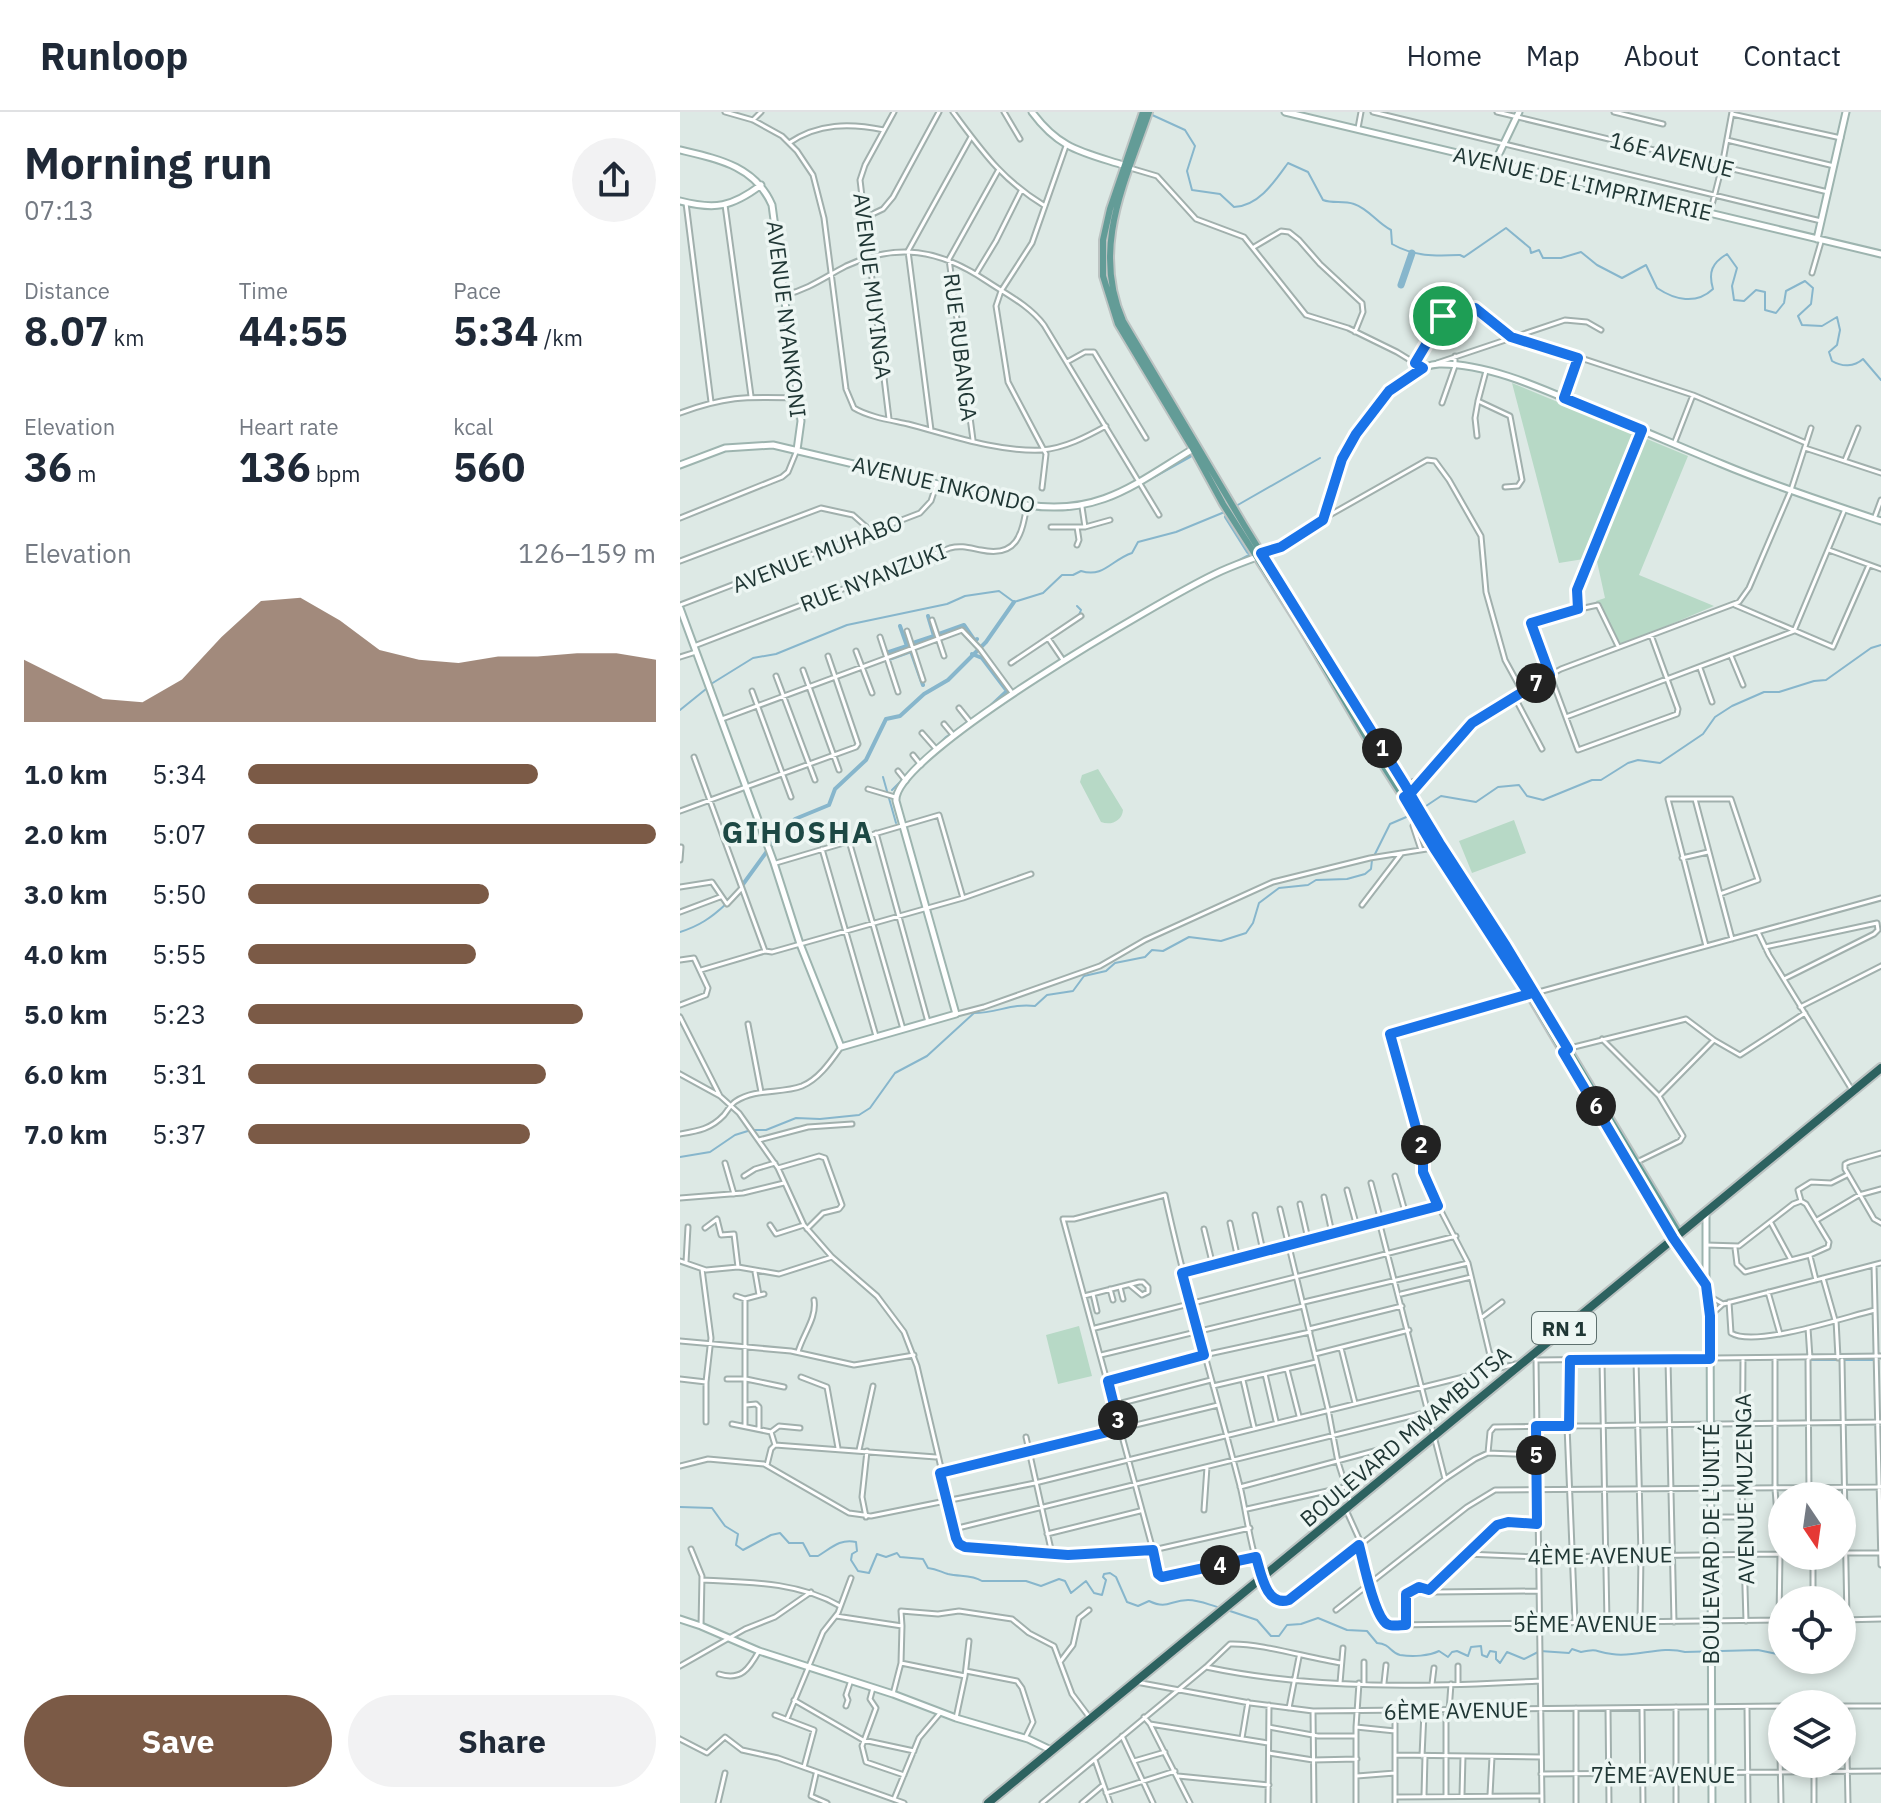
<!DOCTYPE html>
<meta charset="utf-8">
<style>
body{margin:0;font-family:"IBM Plex Sans",sans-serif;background:#f2f2f3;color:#1f2937;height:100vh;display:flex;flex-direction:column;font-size:30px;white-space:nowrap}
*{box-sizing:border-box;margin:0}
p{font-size:26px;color:#747a83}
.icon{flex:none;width:44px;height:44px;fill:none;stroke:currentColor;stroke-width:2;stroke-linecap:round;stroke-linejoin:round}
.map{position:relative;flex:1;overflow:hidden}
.sheet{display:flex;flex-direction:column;background:#fff;width:680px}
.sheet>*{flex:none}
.needle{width:52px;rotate:167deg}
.tools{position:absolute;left:1088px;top:1370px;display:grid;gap:16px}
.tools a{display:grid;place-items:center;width:88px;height:88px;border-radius:50%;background:#fff;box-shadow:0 4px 12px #0003;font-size:40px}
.pin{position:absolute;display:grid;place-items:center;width:68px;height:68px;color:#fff;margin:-34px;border:4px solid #fff;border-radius:50%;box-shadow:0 2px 8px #0007}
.km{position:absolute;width:40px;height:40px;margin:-20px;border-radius:50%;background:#222;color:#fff;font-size:22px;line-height:40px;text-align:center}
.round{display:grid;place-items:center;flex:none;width:84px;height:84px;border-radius:42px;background:#f2f2f3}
.summary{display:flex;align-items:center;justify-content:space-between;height:136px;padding:0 24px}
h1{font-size:44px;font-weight:700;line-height:60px}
.metrics{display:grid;grid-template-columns:repeat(3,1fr);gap:12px;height:136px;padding:8px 24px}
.metrics div{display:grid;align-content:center}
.metrics b{font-size:40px;font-weight:700}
.metrics small{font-size:22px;font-weight:400}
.metrics p{font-size:22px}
.chart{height:224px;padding:16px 24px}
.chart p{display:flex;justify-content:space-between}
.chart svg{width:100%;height:144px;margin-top:8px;fill:#7b5a46;opacity:.7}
.button{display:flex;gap:16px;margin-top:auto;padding:16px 24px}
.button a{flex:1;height:92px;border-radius:48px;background:#7b5a46;color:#fff;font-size:32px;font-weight:700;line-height:92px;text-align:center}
.button a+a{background:#f2f2f3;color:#1f2937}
ul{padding:0 24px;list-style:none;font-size:26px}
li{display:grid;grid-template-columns:128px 96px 1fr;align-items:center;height:60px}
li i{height:20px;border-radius:10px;background:#7b5a46}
header{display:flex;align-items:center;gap:48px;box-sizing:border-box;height:112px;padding:0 40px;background:#fff;border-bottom:2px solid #e0e1e3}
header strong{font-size:38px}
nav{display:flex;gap:44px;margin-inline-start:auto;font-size:28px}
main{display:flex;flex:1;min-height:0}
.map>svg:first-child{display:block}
.green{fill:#b7d9c6}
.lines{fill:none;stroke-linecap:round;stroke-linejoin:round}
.stream{stroke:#87b6cc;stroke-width:2}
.canal{stroke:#87b6cc;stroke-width:4}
.river{stroke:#87b6cc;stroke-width:7}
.street-casing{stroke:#a1b0ad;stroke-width:7}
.secondary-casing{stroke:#9db4af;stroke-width:9}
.primary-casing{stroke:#bcc3c2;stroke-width:10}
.highway-casing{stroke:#bcc3c2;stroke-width:12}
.street{stroke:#fff;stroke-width:3}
.secondary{stroke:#fff;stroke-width:5}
.primary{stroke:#639c97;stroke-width:6}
.highway{stroke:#2d6260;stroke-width:8}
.route-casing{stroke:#fff;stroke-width:16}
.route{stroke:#1a73e8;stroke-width:10}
.labels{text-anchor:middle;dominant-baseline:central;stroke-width:7;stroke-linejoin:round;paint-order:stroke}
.shield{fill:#edf6f3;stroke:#5e706e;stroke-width:2}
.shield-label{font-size:20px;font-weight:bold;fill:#203735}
.street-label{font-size:22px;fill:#203735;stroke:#edf6f3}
.district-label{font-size:30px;font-weight:bold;letter-spacing:2px;fill:#1d4844;stroke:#edf6f3}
</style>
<header>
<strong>Runloop</strong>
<nav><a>Home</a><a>Map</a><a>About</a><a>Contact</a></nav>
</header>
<main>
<section class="sheet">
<div class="summary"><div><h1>Morning run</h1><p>07:13</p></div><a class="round"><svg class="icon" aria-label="share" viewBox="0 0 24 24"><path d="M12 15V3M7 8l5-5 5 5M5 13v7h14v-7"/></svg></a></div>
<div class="metrics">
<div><p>Distance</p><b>8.07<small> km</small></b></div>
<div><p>Time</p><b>44:55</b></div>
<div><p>Pace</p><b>5:34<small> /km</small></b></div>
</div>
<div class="metrics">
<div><p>Elevation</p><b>36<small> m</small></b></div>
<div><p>Heart rate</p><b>136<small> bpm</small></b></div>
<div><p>kcal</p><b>560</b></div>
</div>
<div class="chart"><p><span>Elevation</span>126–159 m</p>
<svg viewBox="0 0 160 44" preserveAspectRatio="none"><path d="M0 44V25L10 31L20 37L30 38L40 31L50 18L60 7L70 6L80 13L90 22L100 25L110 26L120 24L130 24L140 23L150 23L160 25V44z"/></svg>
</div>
<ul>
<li><b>1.0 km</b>5:34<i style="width:71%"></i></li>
<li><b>2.0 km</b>5:07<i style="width:100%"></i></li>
<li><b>3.0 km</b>5:50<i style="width:59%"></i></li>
<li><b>4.0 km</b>5:55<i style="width:56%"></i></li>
<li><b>5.0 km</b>5:23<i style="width:82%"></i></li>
<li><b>6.0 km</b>5:31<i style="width:73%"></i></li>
<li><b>7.0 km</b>5:37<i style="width:69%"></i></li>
</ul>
<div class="button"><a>Save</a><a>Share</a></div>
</section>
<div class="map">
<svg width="1201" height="1691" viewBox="0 0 1201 1691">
<rect width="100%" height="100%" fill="#dde9e5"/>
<path class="green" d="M832,271L1008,344L959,463L1034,494L937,535L916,489L925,486L916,445L879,451Z
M418,657L443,698C442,709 431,714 421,710L400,670L402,663Z
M834,708L846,741L792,761L779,729Z
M399,1214L412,1264L378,1272L366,1223Z"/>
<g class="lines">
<path class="stream" d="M470,2L505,18L515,34L507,59L512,78L540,82L554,95C579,94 595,69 608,51L628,60L643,88C653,92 663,88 674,92C689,97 697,111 711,118L712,132C735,145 755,144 780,143L784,145L826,116L850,136L851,141L859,138L863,146H881L901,140L917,153L942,166L966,153L977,176C995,188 1016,193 1033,177C1028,160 1032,151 1047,142L1057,156L1052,174L1054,188L1064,189L1076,178L1085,180V198L1096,201L1104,191L1106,179L1125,169L1133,176L1131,192L1118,204L1122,213L1142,214L1157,205L1160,218L1157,233L1149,240L1152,249C1162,255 1174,255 1183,247L1201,268
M556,394L640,346
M552,452L569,443
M397,494L401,498L399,503
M374,552L461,500
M31,572L73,546L96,542L167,513L267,492L285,484L319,479L334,490L363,481L382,463H393L401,459C424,466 431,448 452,441L458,430L496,420L547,399
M0,598L26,577
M242,649L266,625L312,593
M203,665L216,711
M212,678L223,667
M746,694L761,684L796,690L818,675L839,673L847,684L863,688L912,668H921L948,651L958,648L980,651L1023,622L1035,605L1052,594L1084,580H1099L1134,569L1146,568L1191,536L1201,533
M0,820C19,814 31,806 46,792
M0,1045L30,1040L55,1023L71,1018H86L116,1006L140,1007L179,1003L190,996L215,961L247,944L294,901C317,901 332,891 355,894L367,883L393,879L404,864L426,859L435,851L465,845L472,838L483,839L509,825L541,829L566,821L573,811L579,791L599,776L628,773L636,768L667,767L685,762L691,757L692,748L710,712L731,703
M1031,1248L1092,1247
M1130,1248H1195
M0,1395L32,1396L45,1414L58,1422L56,1433L63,1438L91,1423L100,1421L109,1431H123L130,1444H138C150,1437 160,1426 176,1430L177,1439L172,1442L171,1448L178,1459L189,1461L197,1442L206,1445L217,1441L220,1445L243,1447L248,1456C257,1457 261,1460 268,1462C280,1465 291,1462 302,1469H346L361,1474L379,1467L385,1469L391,1481L406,1469L414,1481L422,1483L426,1468L423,1465L424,1462L430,1461L436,1465L447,1490L458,1494L469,1489C488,1498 490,1488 508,1488C520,1488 529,1493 541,1496
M547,1498L577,1508L591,1524H599L607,1513L621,1512L638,1506L667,1518L687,1519L697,1531C711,1532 710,1541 720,1543C733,1545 749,1544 759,1539L768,1545L772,1540L777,1539L788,1544L791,1535L801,1534L802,1543L807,1545L810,1539L816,1540V1547L820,1551L827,1540L844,1547L860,1539L889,1541L892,1537L901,1540C920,1536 914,1540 932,1542C956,1546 981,1533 1005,1540L1078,1538L1097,1542L1102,1539"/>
<path class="canal" d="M474,364L510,344
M546,405L568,440
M259,522L284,513L295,529L297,527
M233,531L254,524L248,504
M206,541L227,534L220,514
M292,542L302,546L327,579L312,593
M209,547L231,539L243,573
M61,775L93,731L115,707L149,693L155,677L186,648L206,607L220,604L244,582L268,568L306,530L334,490"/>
<path class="river" d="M721,173L732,141"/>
<g class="street-casing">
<path id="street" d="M45,0L73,8L102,24L117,39L133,63L144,106L166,277L174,296C189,305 210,308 228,312C270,323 317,340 362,338C385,336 406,325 426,314
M273,0C303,40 321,67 365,94
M324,0L340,27
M693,0L1141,109
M817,0L1148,80
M934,0L983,12
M1052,2L1161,26
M73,8L81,0
M678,16L681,0
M1047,28L1154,54
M109,31C138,11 170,11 204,18
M450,56L477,64L516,107L564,125L626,203L668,216L717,240L743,256
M6,91L31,290
M45,93L71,284
M1030,101L1042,54L1052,0
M184,106L203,97L213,85L259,0
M574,135L601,119L609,120L619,128L640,152L682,191L683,200L675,220
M1132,161L1141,130
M296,162L316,129L341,79
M105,183C129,177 145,165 166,154C217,130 260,138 305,168C326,182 349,193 364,213L479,403
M834,224L1013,283L1126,331
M387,250L405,240H414L466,326
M735,251L765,203L795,196L831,225
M757,251L885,208L907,210L921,218
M806,259L798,289L830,304L842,368L838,374L825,375
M884,286L898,246
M762,291L775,254V244
M0,301C49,283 68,285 118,286
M209,307L180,68L185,53L214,0
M251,318L228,139L291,25
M797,324L795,306L798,289
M293,328L269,147L318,59
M994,332L1013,283
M1125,336L1201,361
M1165,348L1178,316
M362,376L366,342L328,270L316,194L321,179L352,131L386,34
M402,395L405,415
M648,404L747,348L755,349L769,368L801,424L806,480L825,548L842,579
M0,406L102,365L108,360L117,338
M1194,407L1201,388
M371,415H405L430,408
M397,433L399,428L397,415
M1149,438L1201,457
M0,449L141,396L173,403L192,420
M0,493L240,401L251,389L257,371
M1055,493L1153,535L1189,453
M898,497L897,478L962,318
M252,508L264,544
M227,519L243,568
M200,525L218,580
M368,526L383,548
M14,534L270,436C281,433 290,436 301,438C338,446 342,421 347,393
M938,534L918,493L881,501L851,511L898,638L997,602L998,597L971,523
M176,539L192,581
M1051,544L1063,573
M0,545L16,540
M331,551L401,504
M1020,556L1032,590
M123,558L159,658
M96,564L135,668
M72,579L111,685
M834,584L862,637
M279,596L291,611
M886,605L1114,519L1165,397
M42,607L282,518L300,537L333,582
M264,612L274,624
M242,621L257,638
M233,643L241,653
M14,645L85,839L92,840L283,786L351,762
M218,659L226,669
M726,672L741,667
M188,677L215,685
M730,681L785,618L841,579L881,557L1059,490L1069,476L1111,378L1131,316
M1015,687L1052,827
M0,699L176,635L178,632L148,544
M736,708L733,714L741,738
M196,721L248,910
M169,729L223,917
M142,737L196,924
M1002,746L1028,740
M0,748L1,735
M96,751L259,703L283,786
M0,775L32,770L47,792L61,777
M682,793L721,742
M0,800L40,785
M1078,820L1089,843L1172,978
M1026,834L988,687H1051L1078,768L1040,782
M1085,835L1197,811L1198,818L1194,822L1104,867
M0,848L14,846L28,876L26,883L0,893
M21,858L85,839
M855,881L1201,786
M1120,895L1201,854
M277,902L304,895L420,854L465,828L593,770L690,746L753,736
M0,905L40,984
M68,912L81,980
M922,927L979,984L1003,1024L1000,1029L957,1050
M890,936L1006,907L1034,928L1060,943L1125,901
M0,962L40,984L59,1001L98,1056L124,1113L152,1145L197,1184L224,1220L237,1254L279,1432L298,1438L345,1441H436L473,1438L570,1416
M979,984L1034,928
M0,1022C18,1019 31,1017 44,1003C48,998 51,992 56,989C76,976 101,982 122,974C139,967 151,949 161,935
M79,1028L128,1015L172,1012
M1201,1041L1169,1050L1165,1052V1057L1194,1107L1201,1111
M45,1051L54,1082
M98,1056L139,1044L145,1046L162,1093L159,1097L143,1101L127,1117
M64,1064L75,1057L95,1051
M715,1064L726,1103
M691,1071L701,1109
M667,1078L677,1115
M644,1085L652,1121
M0,1086L63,1081L104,1071
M620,1092L628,1127
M600,1097L648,1297L658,1350L670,1388
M575,1103L583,1139
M1137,1108L1179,1083L1201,1077
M699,1109L765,1367
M550,1111L558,1147
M1091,1111L1111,1148
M90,1113L96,1122L124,1113
M25,1116L37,1107L41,1123L54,1122L58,1155
M524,1117L533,1154
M1026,1133L1059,1134L1113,1092L1121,1089
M1055,1136L1057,1152L1065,1160L1130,1143L1148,1135L1149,1130L1126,1092L1121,1089L1118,1078L1131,1070L1151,1071L1167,1063
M1130,1144L1136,1168
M0,1149L26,1158L58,1155L99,1162L152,1145
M6,1150L8,1115
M1194,1153L1201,1453
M75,1160L79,1183
M502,1161L758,1094
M1143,1166L1155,1208
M440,1175L443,1187
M430,1177L433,1188
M1088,1180L1100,1222
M413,1182L417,1199
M721,1182L791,1165
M56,1184L65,1187L84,1182
M404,1184L459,1170H463L468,1175V1180L462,1183L450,1173
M1029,1184L1043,1192
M65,1187V1314
M624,1190L788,1151
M1049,1190L1051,1221C1075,1236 1165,1205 1195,1198
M1031,1203L1043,1192L1201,1151
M801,1206L822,1190
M1156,1208L1158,1246
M415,1216L776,1124
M1128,1216L1130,1246
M629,1217L722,1194
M0,1229L111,1239L174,1253L234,1243
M661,1236L675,1291
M118,1240C123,1222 137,1206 134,1188
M635,1242L729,1218
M421,1243L623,1194
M853,1245L856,1248L862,1691
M1063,1246L1062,1377L1066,1509
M1095,1246V1377L1100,1442L1099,1508
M857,1248L1201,1244
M922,1248L927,1510
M956,1248L961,1443L960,1510
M988,1248L994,1510
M1128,1248L1129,1384
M1162,1248L1167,1508
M813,1256L788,1151L749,1076L743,1060V1041L710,922L848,883
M607,1257L619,1304
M585,1262L596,1309
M121,1265L147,1275L158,1336
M0,1267L26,1270L31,1226L22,1157
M47,1267H66L104,1275
M563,1268L574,1315
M428,1269L524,1243L630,1220
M533,1274L636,1250
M66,1293L76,1292L79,1295V1317
M434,1293L531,1268
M26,1310V1270
M52,1312L91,1320L95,1333
M887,1314L895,1510
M889,1314L890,1248
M91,1320L99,1314L120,1316
M346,1325L372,1442
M179,1338L193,1274
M808,1341L810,1320L814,1315L1201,1310
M87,1353L91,1337L95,1333L256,1345
M0,1354L28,1347L84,1352L169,1401L191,1404L355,1371L836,1252
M262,1360L538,1293
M560,1375L698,1338
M567,1397L665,1375
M524,1398L527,1355
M666,1398L681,1431
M186,1405L182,1385L187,1339
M1030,1405H1063
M274,1417L748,1300
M367,1422L460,1399
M679,1433C684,1452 693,1505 711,1513L1102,1508
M11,1437L22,1464L21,1514
M1162,1441H1201
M786,1442L857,1445L1102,1442
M576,1445L486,1465L480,1464L383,1107H394L485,1083C506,1181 535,1277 560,1374C568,1406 573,1467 597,1489L609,1488L765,1367L795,1347L808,1341L856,1343
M22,1468C69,1470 119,1470 160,1494
M749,1478L813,1416L828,1410L857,1412
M1133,1488V1444
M656,1498L787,1395L815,1378L1201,1375
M156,1504L222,1514L221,1551L213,1582
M1162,1508L1201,1507
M726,1513L725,1483L739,1475L754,1480L859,1479
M222,1514L221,1499L258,1502L279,1499L332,1507L349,1521L374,1534L392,1582L410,1606
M380,1550L393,1533L399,1506L409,1498
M221,1551L285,1564
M0,1554L65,1517L95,1505L131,1480
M778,1554V1572
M526,1555C634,1578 750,1575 860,1569
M286,1559L337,1569L342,1576L353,1610L345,1626
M39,1562C61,1569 69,1557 79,1539
M456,1570L570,1591L633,1599L1102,1594
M660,1571L663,1536
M684,1571V1550
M704,1571L706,1553
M752,1572L754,1556
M193,1576L190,1587L196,1596L182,1634L186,1650L224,1663
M114,1588L183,1628L234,1639
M166,1594L168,1588L166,1583L171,1568
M1162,1594H1201
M1166,1594L1168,1691
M996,1595V1691
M1067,1595L1068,1691
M1099,1595L1101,1691
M609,1596L619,1545
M928,1596L929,1691
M962,1596L963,1691
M633,1599L634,1691
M769,1599L771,1572
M95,1603L134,1618L124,1655
M464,1605L470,1612L588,1631
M276,1606L285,1564L289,1529
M107,1607L143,1520L158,1501L171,1466
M470,1612L510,1691
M589,1615L638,1624H676
M676,1615L715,1619
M442,1624L473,1691
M562,1626L568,1590
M0,1627L27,1641L45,1625L62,1638L98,1646L224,1691
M589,1641L633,1648L677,1647
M716,1643L861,1645
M742,1644L744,1600
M415,1648L430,1691
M454,1649L485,1640
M1134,1652V1691
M136,1662L131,1684L147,1691
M861,1662L1201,1659
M498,1664L589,1673
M677,1664L715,1661
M426,1681L495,1659
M782,1683L783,1644
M810,1683L812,1645
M744,1684L745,1644
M766,1684V1600
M715,1685L862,1684
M214,1687L239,1626L261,1600
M38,1691L45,1661
M362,1691L526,1555L550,1532C581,1531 628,1546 661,1551
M402,1691L422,1674
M588,1691L589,1593
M676,1691V1615L679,1571
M715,1691V1599
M896,1691V1596"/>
</g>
<g class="secondary-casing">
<path id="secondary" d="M352,0C380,38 403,40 446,54
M605,0L1201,142
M0,38C38,47 75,54 92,93L121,309L117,338
M815,50L839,0
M0,89C35,98 52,95 81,73
M1137,127L1166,0
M0,353L45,336L93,333L347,393C419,404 455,372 513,337
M0,496L94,751L120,832L161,935L276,902L216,689C212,642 487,485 535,462C557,451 581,445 602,434C614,429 634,418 643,408C652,398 656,365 660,351C671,318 721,254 759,252C806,251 861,276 903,294C950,313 996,333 1042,352C1094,374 1148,391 1201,409
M1026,1100V1173L1030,1204L1032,1691
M993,1127L1025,1171
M0,1507L21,1514L79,1539L213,1582L276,1606L348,1627L371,1638"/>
</g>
<g class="primary-casing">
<path id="primary" d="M463,0L430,97L423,128V164L438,212L513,337L543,392L620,513L697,644L849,882L993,1126
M469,0C445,70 411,136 443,209L564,413L760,732L826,834L999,1121"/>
</g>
<g class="highway-casing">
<path id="highway" d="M308,1691L1201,956"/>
</g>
<use href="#street" class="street"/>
<use href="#secondary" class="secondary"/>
<use href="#primary" class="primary"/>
<use href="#highway" class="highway"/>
</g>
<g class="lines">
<g class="route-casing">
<path id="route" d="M763,204L735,251L743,256L709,279L676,322L662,347L643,408L601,435L581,441L725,673C736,693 748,712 760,732L754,736L849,882L710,922L743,1041V1060L758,1094L502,1161L524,1243L428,1269L440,1317L260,1361L276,1426L279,1432L285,1435L388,1443L473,1438L478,1462L482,1465L576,1445C581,1461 586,1495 609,1488L679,1433C683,1448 694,1504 707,1512C712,1515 720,1513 726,1513V1482L739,1475L749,1478L817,1413L828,1410L857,1412L856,1314H889L890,1248L1030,1247V1204L1026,1173L993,1126L883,940L888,937L826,834L762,735L760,732L754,736L724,685L730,682L792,611L870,563L851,511L898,497L897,478L962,318L884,286L898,246L831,225L795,196L763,204"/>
</g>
<use href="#route" class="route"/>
</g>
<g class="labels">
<rect class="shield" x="852" y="1200" width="64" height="32" rx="6"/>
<g class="shield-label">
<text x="884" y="1216">RN 1</text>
</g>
<g class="street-label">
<text transform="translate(992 42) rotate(14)">16E AVENUE</text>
<text transform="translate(903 71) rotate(13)">AVENUE DE L'IMPRIMERIE</text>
<text transform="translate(193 174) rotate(83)">AVENUE MUYINGA</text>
<text transform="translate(107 207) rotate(83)">AVENUE NYANKONI</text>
<text transform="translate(281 235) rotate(83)">RUE RUBANGA</text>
<text transform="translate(264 372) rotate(13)">AVENUE INKONDO</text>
<text transform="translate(137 441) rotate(-21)">AVENUE MUHABO</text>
<text transform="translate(193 465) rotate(-21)">RUE NYANZUKI</text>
<text transform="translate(725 1324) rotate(-40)">BOULEVARD MWAMBUTSA</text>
<text transform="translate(1064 1377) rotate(-91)">AVENUE MUZENGA</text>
<text transform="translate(1030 1432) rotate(-90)">BOULEVARD DE L'UNITÉ</text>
<text transform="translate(920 1443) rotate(-1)">4ÈME AVENUE</text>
<text x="905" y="1511">5ÈME AVENUE</text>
<text transform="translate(776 1598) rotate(-1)">6ÈME AVENUE</text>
<text x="983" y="1662">7ÈME AVENUE</text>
</g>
<g class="district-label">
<text x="118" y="719">GIHOSHA</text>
</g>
</g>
</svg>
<div class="tools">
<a><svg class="needle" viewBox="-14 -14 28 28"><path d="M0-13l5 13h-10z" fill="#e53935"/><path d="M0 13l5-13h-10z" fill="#747a83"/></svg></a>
<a><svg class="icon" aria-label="locate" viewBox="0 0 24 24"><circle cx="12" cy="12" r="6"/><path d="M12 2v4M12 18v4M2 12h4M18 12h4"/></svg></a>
<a><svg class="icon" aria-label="layers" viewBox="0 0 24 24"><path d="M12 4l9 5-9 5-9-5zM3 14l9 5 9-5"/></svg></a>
</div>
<div class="pin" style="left:763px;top:204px;background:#1e9e55"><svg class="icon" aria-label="arrive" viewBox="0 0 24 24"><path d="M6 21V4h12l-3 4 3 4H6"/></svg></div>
<b class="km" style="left:702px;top:636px">1</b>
<b class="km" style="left:741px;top:1033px">2</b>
<b class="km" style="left:438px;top:1308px">3</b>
<b class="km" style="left:540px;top:1453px">4</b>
<b class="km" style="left:856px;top:1343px">5</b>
<b class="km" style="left:916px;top:994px">6</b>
<b class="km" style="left:856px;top:571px">7</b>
</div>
</main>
